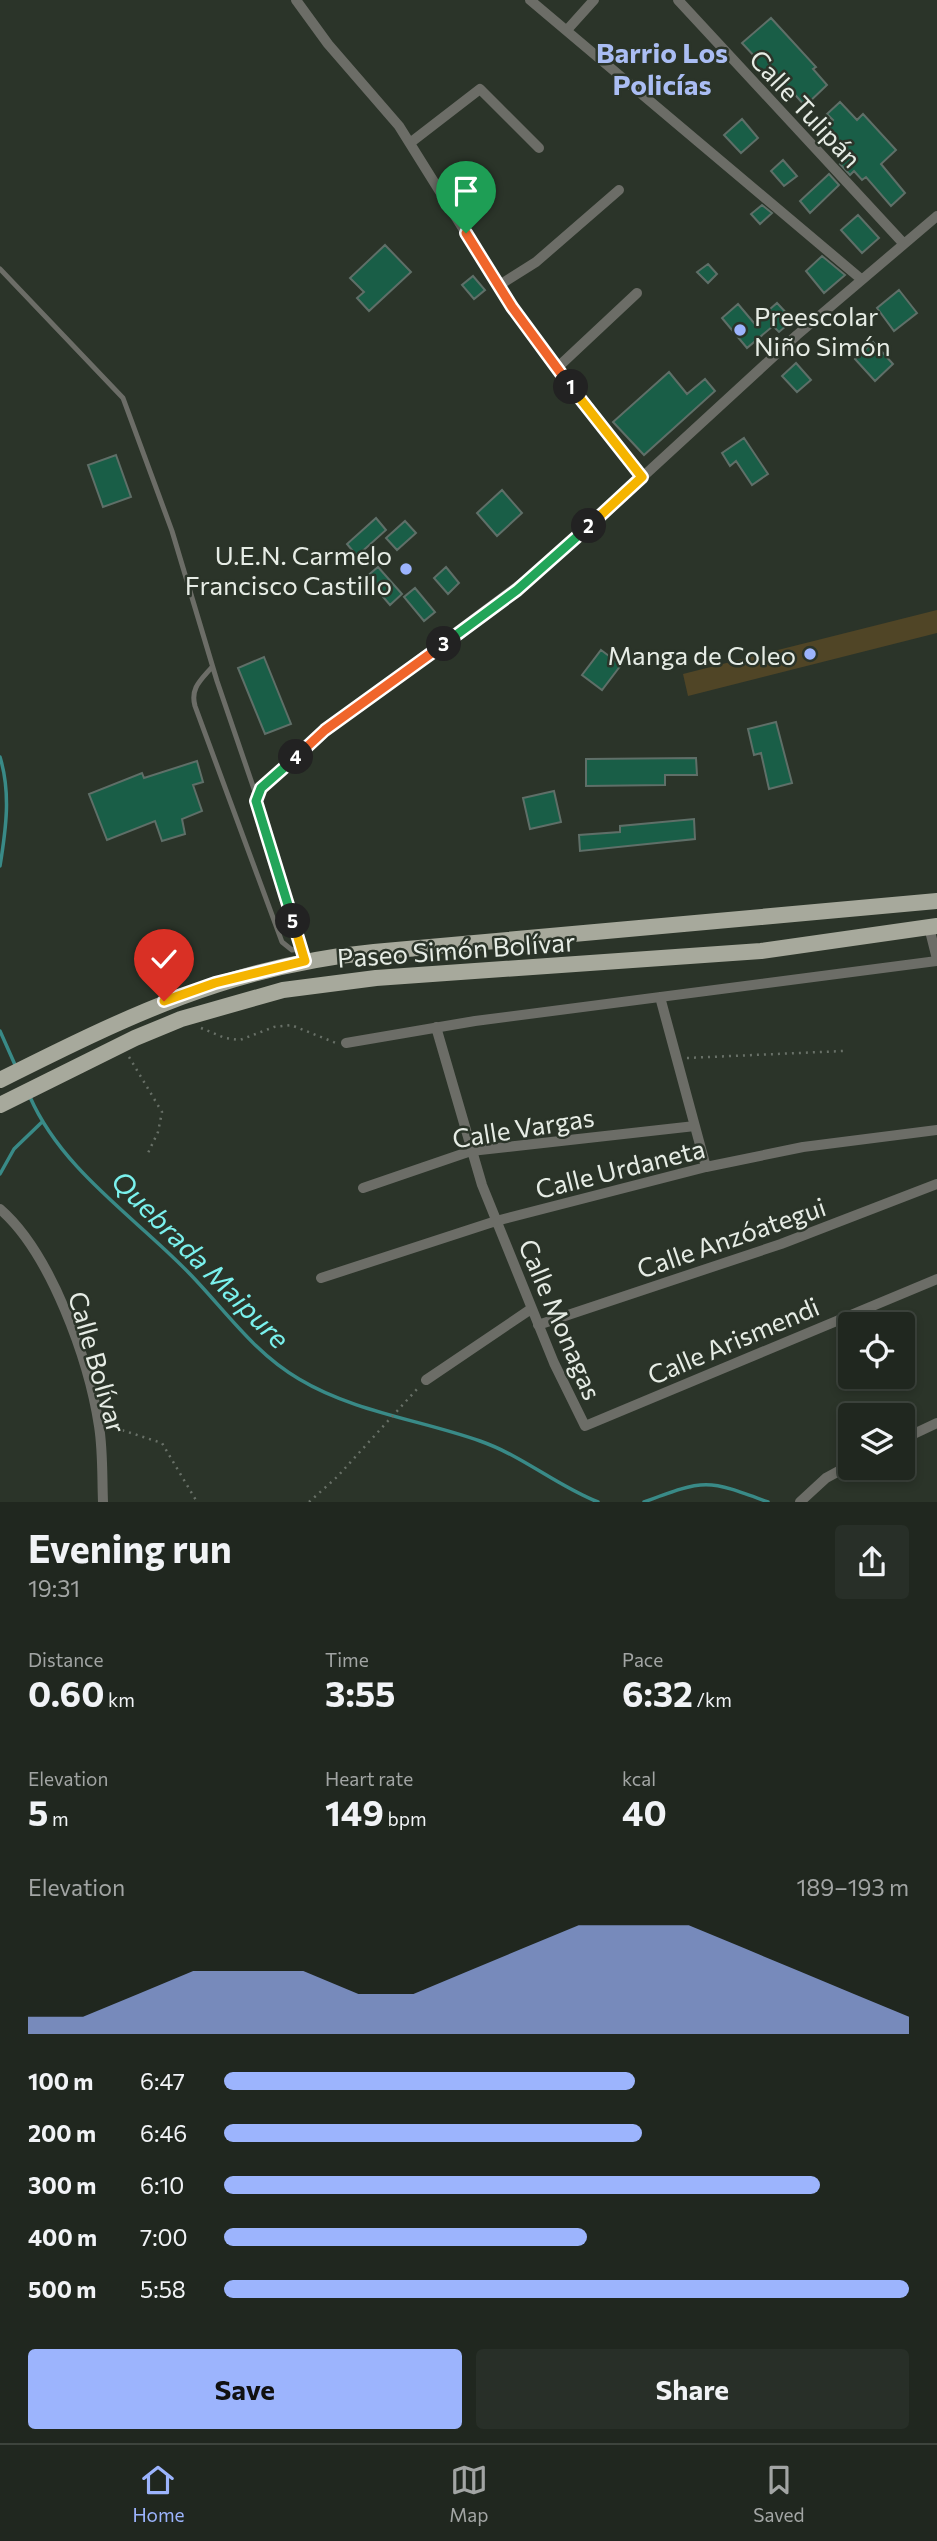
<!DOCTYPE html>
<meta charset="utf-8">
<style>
body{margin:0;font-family:Commissioner,sans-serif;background:#282f28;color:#f1f3f6;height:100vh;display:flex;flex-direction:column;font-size:26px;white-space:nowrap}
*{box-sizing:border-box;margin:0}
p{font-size:23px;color:#a2a5a4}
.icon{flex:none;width:38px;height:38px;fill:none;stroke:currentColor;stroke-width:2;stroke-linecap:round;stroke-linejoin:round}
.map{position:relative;height:1502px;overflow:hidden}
.drawer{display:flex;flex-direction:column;background:#20271f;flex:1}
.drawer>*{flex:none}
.controls{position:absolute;left:838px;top:1312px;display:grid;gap:14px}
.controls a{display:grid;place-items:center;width:77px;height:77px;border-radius:7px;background:#20271f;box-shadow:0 4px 10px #0003,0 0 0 2px #3d443d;font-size:35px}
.pin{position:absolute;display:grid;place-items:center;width:60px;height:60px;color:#fff;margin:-72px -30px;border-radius:50% 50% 50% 0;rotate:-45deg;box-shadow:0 0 7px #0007}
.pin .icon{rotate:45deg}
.km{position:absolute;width:35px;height:35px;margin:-18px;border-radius:50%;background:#222;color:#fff;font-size:19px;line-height:35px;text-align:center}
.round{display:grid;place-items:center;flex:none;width:74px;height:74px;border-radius:7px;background:#282f28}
.overview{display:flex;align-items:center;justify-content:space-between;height:119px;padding:0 28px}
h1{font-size:38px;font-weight:700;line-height:52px}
.figures{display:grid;grid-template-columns:repeat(3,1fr);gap:10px;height:119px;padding:7px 28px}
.figures div{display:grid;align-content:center}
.figures b{font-size:35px;font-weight:700}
.figures small{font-size:19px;font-weight:400}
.figures p{font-size:19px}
.chart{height:196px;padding:14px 28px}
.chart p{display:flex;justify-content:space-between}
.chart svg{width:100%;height:126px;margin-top:7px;fill:#9cb4fd;opacity:.7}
.action{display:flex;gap:14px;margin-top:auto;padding:14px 28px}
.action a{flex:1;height:80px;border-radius:7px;background:#9cb4fd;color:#111;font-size:28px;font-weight:700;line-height:80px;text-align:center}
.action a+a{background:#282f28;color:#f1f3f6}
ul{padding:0 28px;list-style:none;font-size:23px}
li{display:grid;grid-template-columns:112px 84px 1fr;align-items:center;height:52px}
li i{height:18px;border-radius:9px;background:#9cb4fd}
.menu{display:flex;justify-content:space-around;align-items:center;height:98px;border-top:2px solid #3d443d;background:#20271f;font-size:19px;color:#a2a5a4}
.menu a{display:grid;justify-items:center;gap:4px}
.menu .current{color:#9cb4fd}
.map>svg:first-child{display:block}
.green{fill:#504526}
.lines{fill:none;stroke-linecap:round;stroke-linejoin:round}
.stream{stroke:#398a87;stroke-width:3.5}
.building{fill:#195e47;stroke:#5f6f68;stroke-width:2}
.path{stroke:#687067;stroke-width:2.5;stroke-dasharray:2 5;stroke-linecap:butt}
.lane{stroke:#6c6d67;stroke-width:5}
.street{stroke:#6c6d67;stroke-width:10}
.primary{stroke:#a7a99c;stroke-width:16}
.split-1-casing{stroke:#fff;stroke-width:14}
.split-2-casing{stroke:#fff;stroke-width:14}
.split-3-casing{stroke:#fff;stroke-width:14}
.split-4-casing{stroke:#fff;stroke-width:14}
.split-5-casing{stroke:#fff;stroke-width:14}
.split-6-casing{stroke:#fff;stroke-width:14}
.split-1{stroke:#f0652b;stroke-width:9}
.split-2{stroke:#f5b400;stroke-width:9}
.split-3{stroke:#22a559;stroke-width:9}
.split-4{stroke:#f0652b;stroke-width:9}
.split-5{stroke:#22a559;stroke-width:9}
.split-6{stroke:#f5b400;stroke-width:9}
.poi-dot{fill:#9cb4fd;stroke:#2b3429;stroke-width:2.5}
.labels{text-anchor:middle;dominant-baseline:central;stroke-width:5;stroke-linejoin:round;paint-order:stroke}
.street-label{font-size:26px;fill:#e6ece5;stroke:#2b3429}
.poi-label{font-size:26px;fill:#e6ece5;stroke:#2b3429;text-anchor:end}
.neighbourhood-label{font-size:28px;font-weight:bold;fill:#aabdf3;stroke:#2b3429}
.water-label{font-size:28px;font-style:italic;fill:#7af1ed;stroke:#2b3429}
</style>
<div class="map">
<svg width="937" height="1502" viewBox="0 0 937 1502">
<rect width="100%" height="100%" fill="#2b3429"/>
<path class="green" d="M937,610V633L688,696L683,674Z"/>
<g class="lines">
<path class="stream" d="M0,757C11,793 6,829 0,866
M0,1031L16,1067
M30,1097C62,1170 135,1217 189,1273C225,1310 254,1353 299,1379C354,1412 421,1420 480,1441C523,1456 557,1486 598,1502
M0,1174L14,1149L42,1122
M644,1502C705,1479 707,1479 768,1502"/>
</g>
<path class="building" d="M771,18L816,67L813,69L827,85L805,106L790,89L784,94L769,80L753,63L757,59L742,43Z
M840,102L857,120L863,114L896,150L881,164L905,193L891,206L866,177L862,180L854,171L850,175L840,164L844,160L829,145L836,139L825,128L833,120L827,114Z
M742,119L758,138L741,153L724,135Z
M783,160L797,176L784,186L771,171Z
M829,174L839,185L810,213L800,201Z
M762,205L772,213L760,224L751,214Z
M858,215L879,238L862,253L841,230Z
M385,245L411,272L369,311L357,298L364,292L350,278Z
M822,256L845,275L824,293L806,271Z
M708,264L717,274L708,283L697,272Z
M473,276L485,290L474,299L462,285Z
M899,290L917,313L894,331L877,308Z
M777,303L793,320L779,332L773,326L747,348L722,318L738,304L754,323Z
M873,342L893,364L875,381L855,359Z
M796,363L811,380L797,392L782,376Z
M669,372L687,394L705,379L715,391L644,455L613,422Z
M744,438L768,474L752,485L736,461L730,466L722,453Z
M116,455L131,497L103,507L88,465Z
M502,490L522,513L497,536L477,513Z
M376,518L386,530L357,556L347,544Z
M405,521L416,533L397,550L386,538Z
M378,567L402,594L390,605L366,577Z
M446,567L459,583L448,594L434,578Z
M415,588L435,612L424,621L404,597Z
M601,650L621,665L602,690L582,675Z
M264,657L291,724L265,734L238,668Z
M776,722L792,783L769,789L761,753L754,755L748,729Z
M696,758L697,775H665V785L586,786V759Z
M197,761L203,782L193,785L202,811L182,819L185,834L162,841L155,821L107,840L89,794L142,773L144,778Z
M554,791L561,822L530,829L523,798Z
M694,819L695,839L580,851L579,835L620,832V826Z"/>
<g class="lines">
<path class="path" d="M201,1028L225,1038L240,1040L274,1027L291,1025L336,1043
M129,1057L162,1112L158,1132L148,1153
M687,1058L843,1051
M109,1426L162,1443L197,1502
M309,1502L337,1477L418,1388"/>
<path class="lane" d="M0,269L123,398L172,531L217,681L256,795
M212,667C201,680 190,688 195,706L282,942L292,950L301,949"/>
<path class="street" d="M296,0L328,44L399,126L512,307L642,476
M530,0L861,279
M678,0L904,244
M567,30L594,0
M410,143L480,89L539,148
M498,286L536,262L619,190
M557,368L637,293
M929,927L937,959
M305,961L257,804L256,795L261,788L325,730L549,563L797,335L937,216
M660,997L706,1167
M436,1027L482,1185L554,1363L585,1426L937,1279
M346,1043L475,1021L937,961
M363,1188L471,1151L695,1126
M0,1209C51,1253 89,1361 99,1426C103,1451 102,1477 103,1502
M321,1278L496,1221L706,1167L803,1147L937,1130
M538,1325L781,1244L937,1184
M426,1380L531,1309
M903,1439L937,1423
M800,1502L826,1478L850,1465"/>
<path class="primary" d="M0,1080C128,1016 229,966 374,952L937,901
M0,1105L135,1038L181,1019L283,990L376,978L761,951L937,926"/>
</g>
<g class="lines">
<g class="split-1-casing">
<path id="split-1" d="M466,233L512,307L571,387"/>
</g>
<g class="split-2-casing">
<path id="split-2" d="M571,387L642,477L589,526"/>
</g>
<g class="split-3-casing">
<path id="split-3" d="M444,644L517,590L589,526"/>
</g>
<g class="split-4-casing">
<path id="split-4" d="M296,757L325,730L444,644"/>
</g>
<g class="split-5-casing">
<path id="split-5" d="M293,921L256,801L261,788L296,757"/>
</g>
<g class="split-6-casing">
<path id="split-6" d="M164,1001L215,983L305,961L293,921"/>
</g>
<use href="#split-1" class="split-1"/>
<use href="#split-2" class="split-2"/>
<use href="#split-3" class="split-3"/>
<use href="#split-4" class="split-4"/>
<use href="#split-5" class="split-5"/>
<use href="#split-6" class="split-6"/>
</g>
<g class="poi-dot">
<circle cx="740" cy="330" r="7"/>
<circle cx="406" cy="569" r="7"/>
<circle cx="810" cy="654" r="7"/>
</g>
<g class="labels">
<g class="street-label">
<text transform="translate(806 108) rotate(47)">Calle Tulipán</text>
<text transform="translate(456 949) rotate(-4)">Paseo Simón Bolívar</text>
<text transform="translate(523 1127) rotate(-9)">Calle Vargas</text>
<text transform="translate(620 1168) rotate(-14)">Calle Urdaneta</text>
<text transform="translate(731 1237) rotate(-19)">Calle Anzóategui</text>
<text transform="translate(561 1319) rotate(67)">Calle Monagas</text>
<text transform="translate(733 1340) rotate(-23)">Calle Arismendi</text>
<text transform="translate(98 1362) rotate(74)">Calle Bolívar</text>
</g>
<g class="poi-label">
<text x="754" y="315" text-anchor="start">Preescolar<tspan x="754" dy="30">Niño Simón</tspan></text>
<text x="392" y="554">U.E.N. Carmelo<tspan x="392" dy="30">Francisco Castillo</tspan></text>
<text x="796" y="654">Manga de Coleo</text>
</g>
<g class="neighbourhood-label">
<text x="662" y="52">Barrio Los<tspan x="662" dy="32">Policías</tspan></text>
</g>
<g class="water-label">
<text transform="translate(201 1259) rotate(45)">Quebrada Maipure</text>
</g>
</g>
</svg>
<div class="controls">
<a><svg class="icon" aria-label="locate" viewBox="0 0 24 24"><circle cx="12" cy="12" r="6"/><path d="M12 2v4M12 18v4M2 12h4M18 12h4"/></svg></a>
<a><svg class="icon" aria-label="layers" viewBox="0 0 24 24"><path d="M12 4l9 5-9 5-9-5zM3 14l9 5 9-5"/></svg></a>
</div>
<div class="pin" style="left:466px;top:233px;background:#1e9e55"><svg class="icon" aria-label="arrive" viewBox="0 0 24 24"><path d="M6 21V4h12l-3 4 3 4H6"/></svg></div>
<div class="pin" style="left:164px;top:1001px;background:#d93025"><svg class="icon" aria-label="check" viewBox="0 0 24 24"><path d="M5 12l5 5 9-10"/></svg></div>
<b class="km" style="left:571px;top:387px">1</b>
<b class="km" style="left:589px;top:526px">2</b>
<b class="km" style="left:444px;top:644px">3</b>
<b class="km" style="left:296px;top:757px">4</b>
<b class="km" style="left:293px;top:921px">5</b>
</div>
<section class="drawer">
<div class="overview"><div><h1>Evening run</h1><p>19:31</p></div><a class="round"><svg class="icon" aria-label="share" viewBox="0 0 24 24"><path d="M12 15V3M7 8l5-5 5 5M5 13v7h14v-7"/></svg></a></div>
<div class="figures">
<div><p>Distance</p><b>0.60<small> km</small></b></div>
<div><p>Time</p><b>3:55</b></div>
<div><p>Pace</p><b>6:32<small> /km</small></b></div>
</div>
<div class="figures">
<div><p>Elevation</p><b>5<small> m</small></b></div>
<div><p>Heart rate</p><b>149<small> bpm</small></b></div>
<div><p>kcal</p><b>40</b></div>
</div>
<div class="chart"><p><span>Elevation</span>189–193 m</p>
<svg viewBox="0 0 160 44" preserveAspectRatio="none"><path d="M0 44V38L10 38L20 30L30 22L40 22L50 22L60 30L70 30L80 22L90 14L100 6L110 6L120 6L130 14L140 22L150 30L160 38V44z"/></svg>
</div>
<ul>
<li><b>100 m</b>6:47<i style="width:60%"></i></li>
<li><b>200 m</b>6:46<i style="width:61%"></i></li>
<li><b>300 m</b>6:10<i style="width:87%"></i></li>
<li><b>400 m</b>7:00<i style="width:53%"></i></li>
<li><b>500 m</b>5:58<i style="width:100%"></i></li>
</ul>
<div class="action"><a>Save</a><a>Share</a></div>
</section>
<nav class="menu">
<a class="current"><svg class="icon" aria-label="home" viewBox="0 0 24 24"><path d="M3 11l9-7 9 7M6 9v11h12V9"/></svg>Home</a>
<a><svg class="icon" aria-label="map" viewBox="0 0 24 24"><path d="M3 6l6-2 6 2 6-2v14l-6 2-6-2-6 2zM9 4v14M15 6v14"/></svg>Map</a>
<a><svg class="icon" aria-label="saved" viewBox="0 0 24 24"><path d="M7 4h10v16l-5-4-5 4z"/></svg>Saved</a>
</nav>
